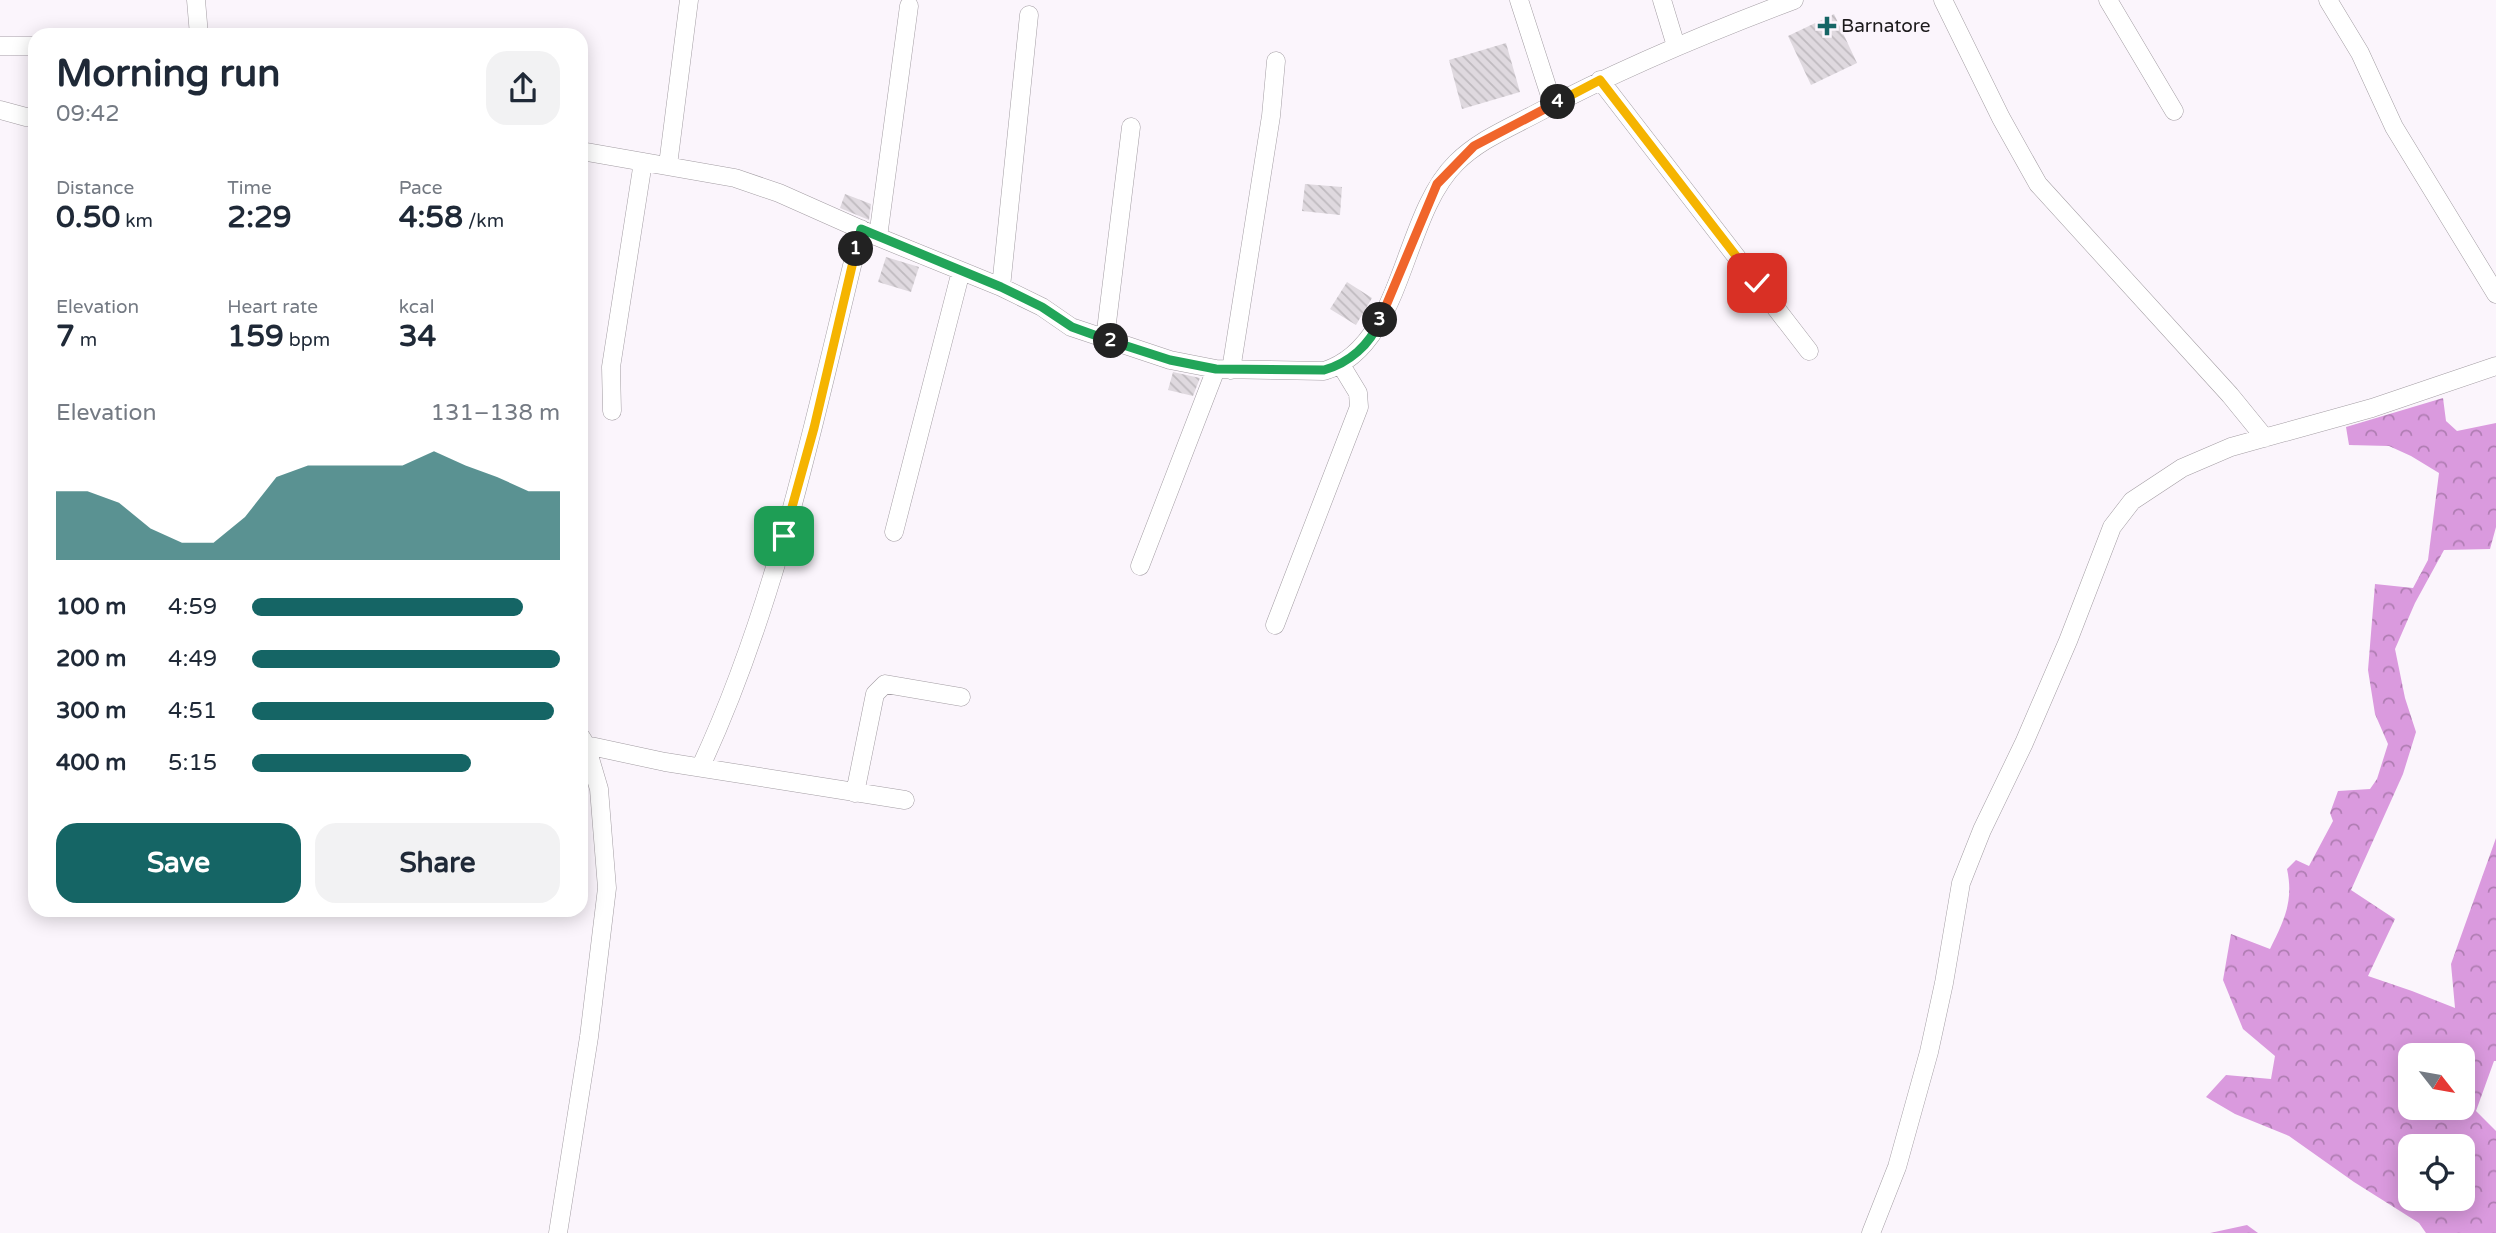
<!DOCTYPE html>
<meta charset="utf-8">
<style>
body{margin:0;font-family:"Varela Round",sans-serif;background:#f2f2f3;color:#1f2937;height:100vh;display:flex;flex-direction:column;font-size:26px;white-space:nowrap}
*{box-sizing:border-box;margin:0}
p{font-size:23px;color:#747a83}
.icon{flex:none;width:38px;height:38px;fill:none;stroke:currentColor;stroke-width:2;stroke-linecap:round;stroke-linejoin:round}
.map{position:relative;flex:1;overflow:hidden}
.sheet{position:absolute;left:28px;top:28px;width:560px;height:889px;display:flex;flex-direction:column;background:#fff;border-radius:21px;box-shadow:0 4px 18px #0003}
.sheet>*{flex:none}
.needle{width:46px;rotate:121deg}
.controls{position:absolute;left:2398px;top:1043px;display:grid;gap:14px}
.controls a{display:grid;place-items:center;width:77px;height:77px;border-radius:14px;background:#fff;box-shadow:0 4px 18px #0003;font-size:35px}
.pin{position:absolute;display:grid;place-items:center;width:60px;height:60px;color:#fff;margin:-30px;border-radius:14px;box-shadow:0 4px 10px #0006}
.km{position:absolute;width:35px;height:35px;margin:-18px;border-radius:50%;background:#222;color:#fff;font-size:19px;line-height:35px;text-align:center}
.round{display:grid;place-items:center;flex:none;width:74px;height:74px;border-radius:21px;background:#f2f2f3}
.summary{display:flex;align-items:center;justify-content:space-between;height:119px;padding:0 28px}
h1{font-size:38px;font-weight:700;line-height:52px}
.figures{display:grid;grid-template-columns:repeat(3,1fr);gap:10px;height:119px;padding:7px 28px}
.figures div{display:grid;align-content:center}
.figures b{font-size:30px;font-weight:700}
.figures small{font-size:19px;font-weight:400}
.figures p{font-size:19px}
.chart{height:196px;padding:14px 28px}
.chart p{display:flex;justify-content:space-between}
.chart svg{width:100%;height:126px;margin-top:7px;fill:#156565;opacity:.7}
.primary-button{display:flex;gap:14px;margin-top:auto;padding:14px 28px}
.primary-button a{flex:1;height:80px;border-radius:21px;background:#156565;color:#fff;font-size:28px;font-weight:700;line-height:80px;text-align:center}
.primary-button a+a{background:#f2f2f3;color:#1f2937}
ul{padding:0 28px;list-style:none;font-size:23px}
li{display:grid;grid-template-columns:112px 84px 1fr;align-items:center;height:52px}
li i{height:18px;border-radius:9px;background:#156565}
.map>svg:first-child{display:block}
.forest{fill:url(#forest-crowns);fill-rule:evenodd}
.building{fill:url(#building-back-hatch)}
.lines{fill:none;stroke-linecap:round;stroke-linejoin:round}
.minor-casing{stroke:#a39da3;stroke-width:19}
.minor{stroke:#fff;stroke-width:18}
.split-1-casing{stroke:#fff;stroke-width:14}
.split-2-casing{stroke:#fff;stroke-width:14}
.split-3-casing{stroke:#fff;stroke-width:14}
.split-4-casing{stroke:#fff;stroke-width:14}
.split-5-casing{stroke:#fff;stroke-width:14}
.split-1{stroke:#f5b400;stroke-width:9}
.split-2{stroke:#22a559;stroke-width:9}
.split-3{stroke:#22a559;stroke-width:9}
.split-4{stroke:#f0652b;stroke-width:9}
.split-5{stroke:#f5b400;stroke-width:9}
.poi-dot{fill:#156565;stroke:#fbf5fc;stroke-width:2.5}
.labels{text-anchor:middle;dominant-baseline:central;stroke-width:5;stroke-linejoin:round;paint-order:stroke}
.poi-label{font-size:19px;fill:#1d1b1d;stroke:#fbf5fc;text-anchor:start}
</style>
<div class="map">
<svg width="2496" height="1233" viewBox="0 0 2496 1233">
<defs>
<pattern id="forest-crowns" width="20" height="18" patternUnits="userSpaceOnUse" patternTransform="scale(1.75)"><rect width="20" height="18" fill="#da9ade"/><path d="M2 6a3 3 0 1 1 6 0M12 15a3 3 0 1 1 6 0" fill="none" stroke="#b07db3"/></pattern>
<pattern id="building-back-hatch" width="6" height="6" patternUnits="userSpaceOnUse" patternTransform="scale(1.75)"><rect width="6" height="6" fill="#dfd9df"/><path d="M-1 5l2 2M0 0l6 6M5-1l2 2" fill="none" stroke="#bfbabf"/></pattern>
</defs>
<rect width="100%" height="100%" fill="#fbf5fc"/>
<path class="forest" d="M2443,398L2446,421L2457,431L2496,423V527L2490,549L2444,550L2415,603L2395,649L2405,698L2416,732L2403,774L2351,890L2395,919L2368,976L2412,991L2455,1008L2451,964L2496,838V1061H2494L2476,1111L2496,1131V1233H2426L2419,1223L2354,1182L2289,1136L2235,1114L2206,1097L2226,1075L2271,1079L2275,1056L2243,1029L2223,980L2231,934L2270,949C2284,921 2294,901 2287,869L2296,860L2309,866L2333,821L2330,813L2338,791L2370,789L2377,779L2388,744L2375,714L2368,670L2375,584L2413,588L2428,560L2439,473L2411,456L2389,446L2349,445L2346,427ZM2410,1055H2462V1108H2410ZM2410,1146H2462V1199H2410Z
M2247,1225L2258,1233H2210Z"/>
<path class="building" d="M1834,14L1857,63L1811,85L1788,36Z
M1506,43L1520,92L1462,109L1449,60Z
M1305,184L1342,187L1340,215L1302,211Z
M845,194L871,204L869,220L840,208Z
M886,257L919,267L911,292L878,282Z
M1347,282L1372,298L1356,325L1330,309Z
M1173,372L1200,378L1193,396L1168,390Z"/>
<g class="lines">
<g class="minor-casing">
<path id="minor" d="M196,0L199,35
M1519,0L1553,105
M1662,0L1676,46
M1943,0L2001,118L2038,184L2230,395L2265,438
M2108,0L2174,111
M2328,0L2360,53L2394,127L2496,294
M0,46H35
M1600,80L1809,351
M0,110L26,117H35
M581,151L735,178L779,193L878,237L1001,287L1042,307L1071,327L1170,360L1216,369L1324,371C1404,346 1401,217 1456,163C1479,140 1509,128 1537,113C1620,69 1706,33 1794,0
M668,165L689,0
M878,237L909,6
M1001,287L1029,15
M1105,339L1131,127
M1231,370L1271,116L1276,61
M612,411L611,367L643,162
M894,532L961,271
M1140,566L1216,369
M1275,625L1359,407L1358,393L1341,365
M586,745L665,762L905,800
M701,766C780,596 816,410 861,229
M855,793L875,694L885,684L961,697
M558,1233L589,1037L607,888L599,789L586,745L581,737
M1871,1233L1897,1167L1929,1052L1944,983L1961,883L1982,830L2024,743L2068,641L2112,527L2132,501L2182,468L2231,447L2372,408L2496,366"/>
</g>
<use href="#minor" class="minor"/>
</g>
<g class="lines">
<g class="split-1-casing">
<path id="split-1" d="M784,536L814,428L856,249"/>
</g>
<g class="split-2-casing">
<path id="split-2" d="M856,249L861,229L1001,287L1042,307L1072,327L1111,341"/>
</g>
<g class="split-3-casing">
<path id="split-3" d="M1111,341L1170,360L1216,369L1324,370C1349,363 1370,345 1380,320"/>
</g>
<g class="split-4-casing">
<path id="split-4" d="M1380,320L1437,184L1474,146L1558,102"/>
</g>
<g class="split-5-casing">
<path id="split-5" d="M1558,102L1600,80L1757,283"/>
</g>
<use href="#split-1" class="split-1"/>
<use href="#split-2" class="split-2"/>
<use href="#split-3" class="split-3"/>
<use href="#split-4" class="split-4"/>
<use href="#split-5" class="split-5"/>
</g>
<path class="poi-dot" d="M1823.5 15.5h7v7h7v7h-7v7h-7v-7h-7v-7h7z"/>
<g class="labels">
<g class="poi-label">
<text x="1841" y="26">Barnatore</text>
</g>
</g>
</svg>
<div class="controls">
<a><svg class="needle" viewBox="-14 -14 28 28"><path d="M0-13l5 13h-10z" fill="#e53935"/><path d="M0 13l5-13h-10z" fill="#747a83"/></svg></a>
<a><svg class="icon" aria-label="locate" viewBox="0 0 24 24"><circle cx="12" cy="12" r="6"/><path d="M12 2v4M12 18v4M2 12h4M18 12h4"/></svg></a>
</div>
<div class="pin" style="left:784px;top:536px;background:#1e9e55"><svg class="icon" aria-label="arrive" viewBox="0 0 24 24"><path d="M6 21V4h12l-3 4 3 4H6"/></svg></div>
<div class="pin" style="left:1757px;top:283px;background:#d93025"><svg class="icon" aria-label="check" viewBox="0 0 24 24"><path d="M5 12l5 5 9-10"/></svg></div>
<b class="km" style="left:856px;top:249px">1</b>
<b class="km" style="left:1111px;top:341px">2</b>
<b class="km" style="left:1380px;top:320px">3</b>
<b class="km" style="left:1558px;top:102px">4</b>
<section class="sheet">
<div class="summary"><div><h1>Morning run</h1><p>09:42</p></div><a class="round"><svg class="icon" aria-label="share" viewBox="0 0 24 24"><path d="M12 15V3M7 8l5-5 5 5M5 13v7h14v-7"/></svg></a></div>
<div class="figures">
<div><p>Distance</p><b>0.50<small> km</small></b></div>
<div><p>Time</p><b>2:29</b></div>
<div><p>Pace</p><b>4:58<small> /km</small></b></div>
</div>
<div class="figures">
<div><p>Elevation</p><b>7<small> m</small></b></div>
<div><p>Heart rate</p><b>159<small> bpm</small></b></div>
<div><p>kcal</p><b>34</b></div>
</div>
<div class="chart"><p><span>Elevation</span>131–138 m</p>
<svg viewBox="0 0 160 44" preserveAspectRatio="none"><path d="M0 44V20L10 20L20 24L30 33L40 38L50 38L60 29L70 15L80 11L90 11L100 11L110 11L120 6L130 11L140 15L150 20L160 20V44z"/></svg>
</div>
<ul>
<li><b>100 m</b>4:59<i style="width:88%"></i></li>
<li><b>200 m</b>4:49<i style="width:100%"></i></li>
<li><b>300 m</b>4:51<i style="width:98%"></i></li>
<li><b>400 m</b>5:15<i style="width:71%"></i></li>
</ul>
<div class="primary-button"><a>Save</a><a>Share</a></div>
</section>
</div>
